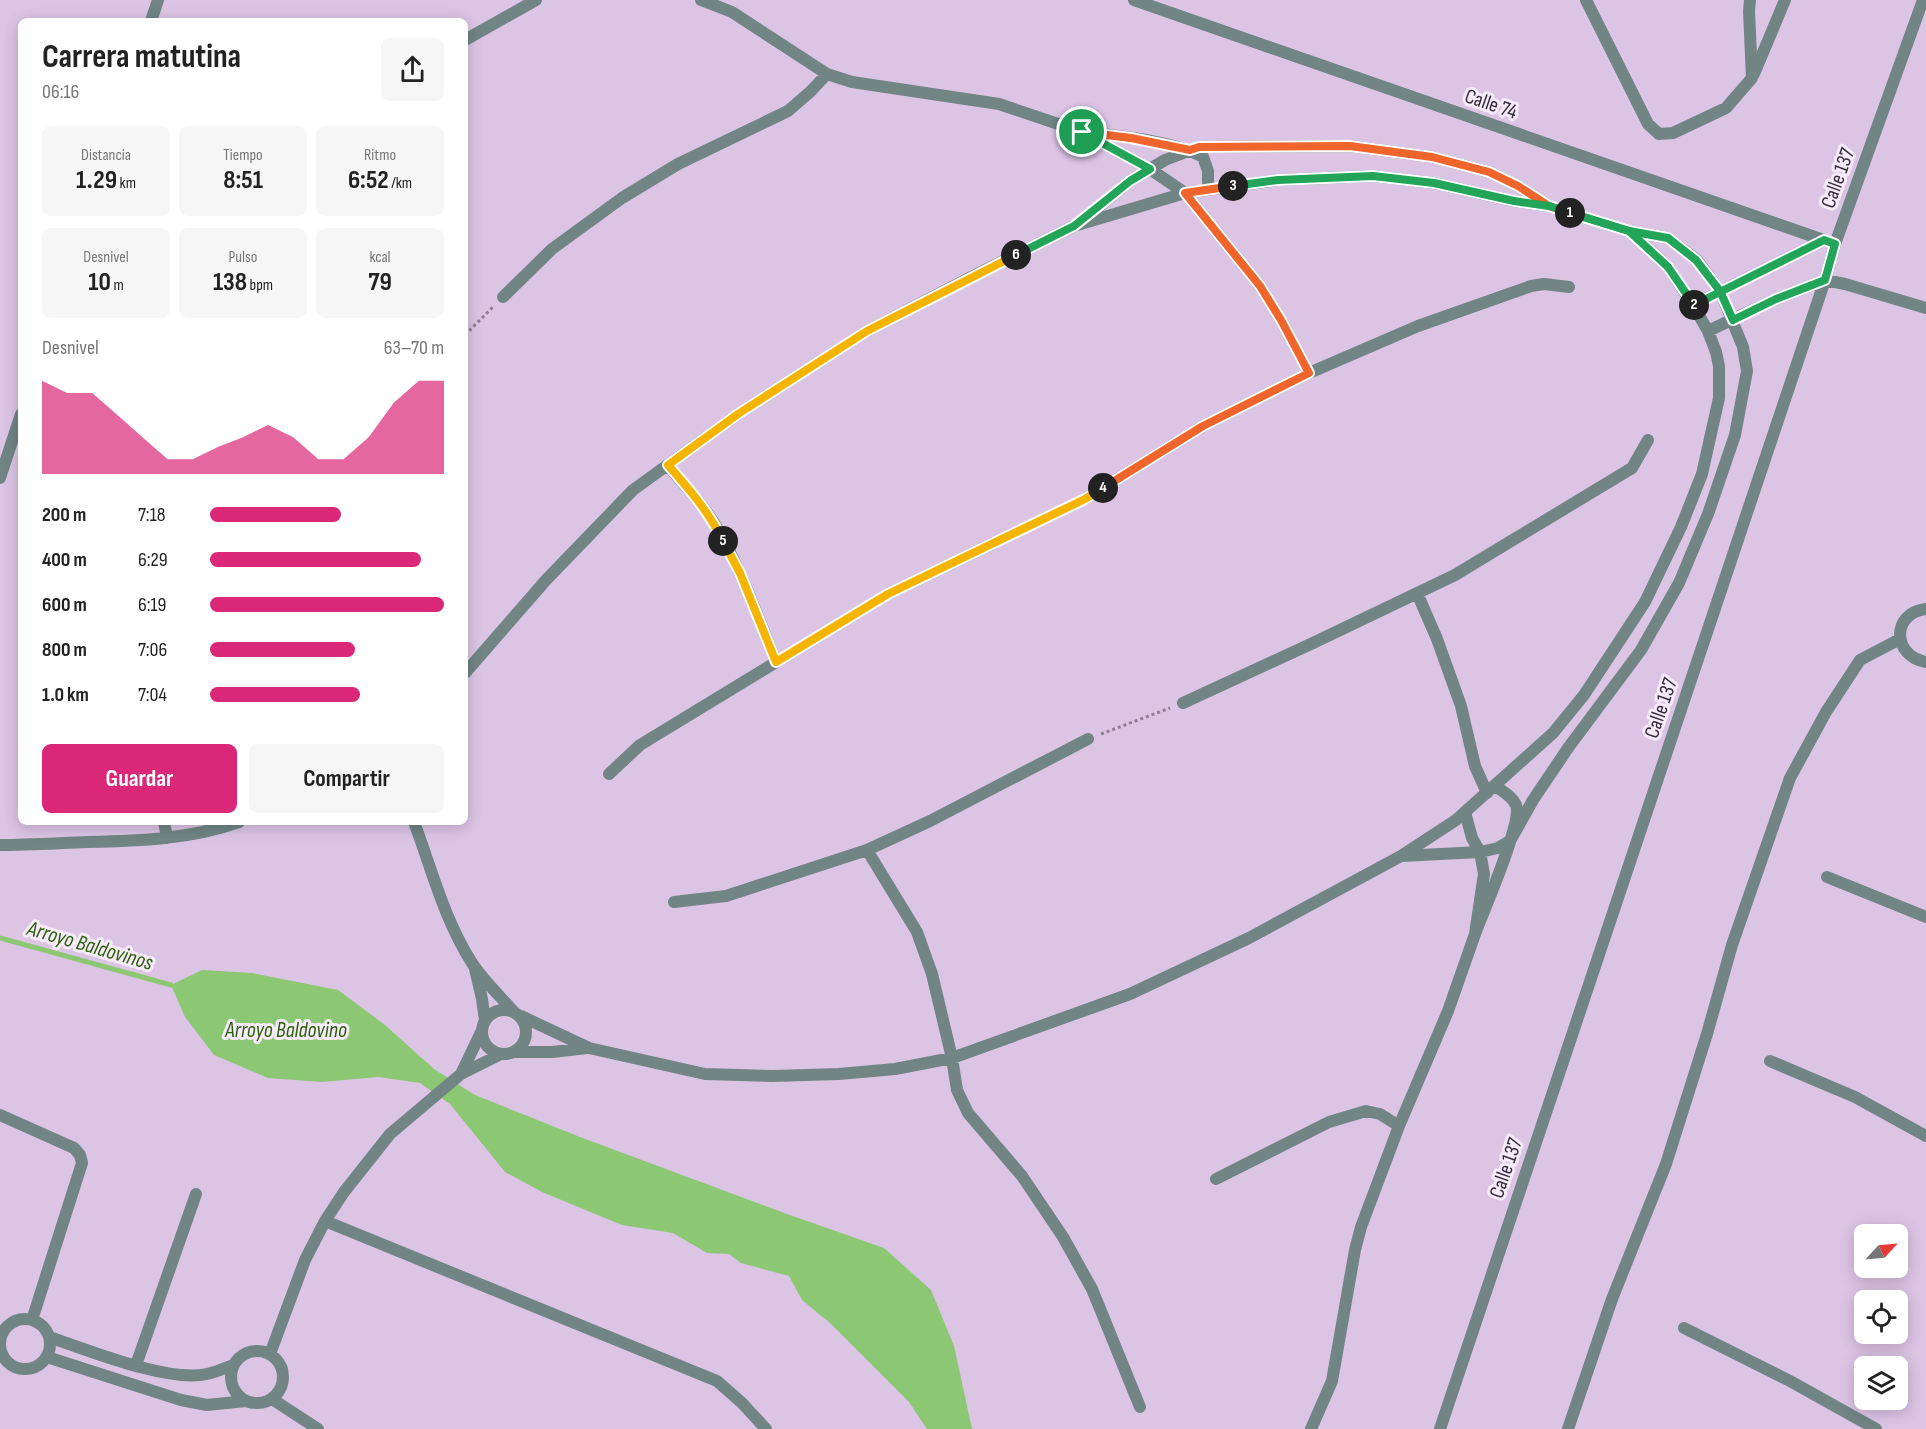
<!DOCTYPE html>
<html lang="es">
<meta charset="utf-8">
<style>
body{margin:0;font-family:"Sofia Sans Condensed",sans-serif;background:#f6f6f6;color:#222;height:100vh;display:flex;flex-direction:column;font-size:22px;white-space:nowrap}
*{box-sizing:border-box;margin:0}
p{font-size:20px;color:#767676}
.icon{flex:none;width:33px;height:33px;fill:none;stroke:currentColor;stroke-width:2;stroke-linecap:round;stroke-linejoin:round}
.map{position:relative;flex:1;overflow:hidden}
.details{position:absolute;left:18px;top:18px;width:450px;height:807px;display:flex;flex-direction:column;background:#fff;border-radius:9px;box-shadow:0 3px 15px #0003}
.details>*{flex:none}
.needle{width:39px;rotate:64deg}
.controls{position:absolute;left:1854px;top:1224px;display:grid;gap:12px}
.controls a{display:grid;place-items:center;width:54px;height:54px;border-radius:9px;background:#fff;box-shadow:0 3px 15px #0003;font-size:30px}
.pin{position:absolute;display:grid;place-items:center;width:51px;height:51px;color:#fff;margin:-26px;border:3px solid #fff;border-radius:50%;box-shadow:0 2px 6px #0007}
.km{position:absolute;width:30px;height:30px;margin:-15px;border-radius:50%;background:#222;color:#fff;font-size:16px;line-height:30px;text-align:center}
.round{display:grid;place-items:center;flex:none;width:63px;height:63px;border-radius:9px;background:#f6f6f6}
.headline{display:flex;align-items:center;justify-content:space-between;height:102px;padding:0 24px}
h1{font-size:33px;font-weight:700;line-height:45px}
.figures{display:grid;grid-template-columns:repeat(3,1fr);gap:9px;height:102px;padding:6px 24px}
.figures div{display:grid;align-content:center;border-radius:9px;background:#f6f6f6;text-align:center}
.figures b{font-size:26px;font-weight:700}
.figures small{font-size:16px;font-weight:400}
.figures p{font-size:16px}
.chart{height:168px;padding:12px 24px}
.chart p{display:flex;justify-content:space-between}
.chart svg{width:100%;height:108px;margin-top:6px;fill:#db2777;opacity:.7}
.cta{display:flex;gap:12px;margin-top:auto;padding:12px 24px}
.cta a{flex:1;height:69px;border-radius:9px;background:#db2777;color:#fff;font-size:24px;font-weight:700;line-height:69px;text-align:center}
.cta a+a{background:#f6f6f6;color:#222}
ul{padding:0 24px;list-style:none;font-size:20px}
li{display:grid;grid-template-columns:96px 72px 1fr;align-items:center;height:45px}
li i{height:15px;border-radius:8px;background:#db2777}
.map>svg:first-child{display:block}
.water{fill:#8cc773}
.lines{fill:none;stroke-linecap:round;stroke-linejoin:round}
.stream{stroke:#8cc773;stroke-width:5}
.path{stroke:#8f7d95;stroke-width:3;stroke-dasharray:3 3;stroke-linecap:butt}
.street{stroke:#718585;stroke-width:12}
.split-1-casing{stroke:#fff;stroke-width:12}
.split-2-casing{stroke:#fff;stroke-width:12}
.split-3-casing{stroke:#fff;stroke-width:12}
.split-4-casing{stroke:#fff;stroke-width:12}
.split-5-casing{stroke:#fff;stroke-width:12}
.split-6-casing{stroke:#fff;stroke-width:12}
.split-7-casing{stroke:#fff;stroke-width:12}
.split-1{stroke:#f0652b;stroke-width:8}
.split-2{stroke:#22a559;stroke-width:8}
.split-3{stroke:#22a559;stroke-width:8}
.split-4{stroke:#f0652b;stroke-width:8}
.split-5{stroke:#f5b400;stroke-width:8}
.split-6{stroke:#f5b400;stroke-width:8}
.split-7{stroke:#22a559;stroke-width:8}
.labels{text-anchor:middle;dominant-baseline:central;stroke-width:6;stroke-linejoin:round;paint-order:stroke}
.street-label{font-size:21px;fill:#372d3a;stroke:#f6eafb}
.water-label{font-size:22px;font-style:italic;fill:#2c620a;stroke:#f6eafb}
</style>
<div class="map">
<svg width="1926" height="1429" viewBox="0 0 1926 1429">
<rect width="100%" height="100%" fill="#dcc4e5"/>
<path class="water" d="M202,970L252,973L338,990L385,1025L434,1069L475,1095L580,1137L787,1214L884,1248L931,1290L954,1346L972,1429H927L909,1402L830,1323L802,1300L789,1276L741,1263L729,1254L707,1253L673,1233L622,1225L542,1192L505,1172L450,1104L420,1083L378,1077L322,1082L268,1078L214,1055L185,1017L171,985Z"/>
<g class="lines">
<path class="stream" d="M0,938L171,985"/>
<path class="path" d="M465,335L494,306
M1006,538L1073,505
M1101,734L1170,708"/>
<path class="street" d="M701,0L732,12L827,74L852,82L999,104L1082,132
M1134,0L1835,244
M1586,0L1648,124L1659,134L1673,133L1726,108L1752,78L1749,11L1750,0
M151,21L158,0
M465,40L536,0
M1754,74L1785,0
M1208,190V171L1203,157C1171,140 1118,136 1082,132L1150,169L1185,193L1260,286L1281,320L1309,373
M1080,222L1130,181L1165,160L1199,147L1350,146L1432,157L1489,172L1518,186L1547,205
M503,297L552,249L622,198L678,164L788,111L810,92L827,74
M1693,305L1824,240
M1708,331L1776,299L1825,280L1845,284L1926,308
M667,465C684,484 701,502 714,523C740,566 757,615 776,662
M0,478L21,414
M1085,499L1203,426L1309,373L1418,326L1531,286L1544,284L1569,287
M1417,593L1437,639L1461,706L1475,766L1487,793
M1926,609C1891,613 1892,656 1926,662
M465,673L546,580L633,490L738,414L867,331L973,276L1074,226L1185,193L1278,180L1373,176L1434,183L1513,201L1549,206L1629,231L1668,238L1697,260L1720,291L1743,347L1747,371L1735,435L1708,514L1679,583L1641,650L1568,748L1533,800L1510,841L1498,848L1480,852L1401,856
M1183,703L1313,643L1455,575L1632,468L1648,440
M609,774L640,745L888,594L994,543
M1465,812L1472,838L1480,852L1484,874L1475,934C1483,912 1523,822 1516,805C1512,796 1502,791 1495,786
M164,822L167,838
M414,822C432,870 444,919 472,963C483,980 500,996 514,1012
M0,845C29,845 59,843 88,842C139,841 191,839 239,822
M867,850L917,932L932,974L952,1058L957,1090L968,1113L1022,1176L1063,1237L1092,1289L1140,1407
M1827,877L1926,917
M674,902L726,896L867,850L930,821L1088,739
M475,969L482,999L485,1020
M482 1032a22 22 0 1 1 44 0a22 22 0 1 1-44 0Z
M521,1016L589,1048L705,1074L773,1076L839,1074L895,1069L952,1058L1130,994L1249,938L1401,856L1456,820L1553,733L1584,695L1645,602L1681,527L1702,474L1719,398V366L1716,352L1708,331L1693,305L1668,267L1630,231
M514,1052H552L587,1048
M1770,1061L1855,1097L1926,1136
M461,1074L482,1030
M0,1115L74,1148L80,1155L82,1163L32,1320
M1216,1179L1329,1122L1366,1111L1380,1114L1399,1126
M325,1221L717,1381L742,1403L766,1429
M0 1344a25 25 0 1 1 50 0a25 25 0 1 1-50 0Z
M1684,1328L1790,1381L1876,1429
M49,1337C88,1350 168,1383 207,1374C216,1372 225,1368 233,1365
M231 1377a26 26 0 1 1 52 0a26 26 0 1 1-52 0Z
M270,1354L305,1260L325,1221L344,1192L390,1134L461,1074L501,1054
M47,1357L181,1400L207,1405L246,1401
M136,1365L196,1194
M272,1399L318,1429
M1311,1429L1332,1381L1355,1250L1361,1227L1399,1126L1448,1011L1475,934
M1440,1429L1825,280L1835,244L1923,0
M1568,1429L1612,1299L1666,1164L1707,1034L1732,945L1790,778L1826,712L1860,660L1900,639"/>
</g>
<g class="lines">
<g class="split-1-casing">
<path id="split-1" d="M1082,132L1131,138L1190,150L1199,147L1350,146L1432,157L1489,172L1518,186L1549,206L1570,213"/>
</g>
<g class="split-2-casing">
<path id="split-2" d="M1570,213L1629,231L1668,238L1696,260L1720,291L1733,320L1776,299L1825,280L1835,244L1824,240L1694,305"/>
</g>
<g class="split-3-casing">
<path id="split-3" d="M1233,186L1278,180L1373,176L1434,183L1514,201L1549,206L1629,231L1668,267L1694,305"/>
</g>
<g class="split-4-casing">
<path id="split-4" d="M1103,488L1203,426L1309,373L1281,320L1260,286L1185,193L1233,186"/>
</g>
<g class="split-5-casing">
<path id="split-5" d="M723,541L740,573L776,662L888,594L1085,499L1103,488"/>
</g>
<g class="split-6-casing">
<path id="split-6" d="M723,541C709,512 689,489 668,465L738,414L867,331L1016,255"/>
</g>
<g class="split-7-casing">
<path id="split-7" d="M1016,255L1074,226L1130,181L1150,169L1082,132"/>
</g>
<use href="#split-1" class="split-1"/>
<use href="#split-2" class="split-2"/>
<use href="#split-3" class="split-3"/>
<use href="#split-4" class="split-4"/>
<use href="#split-5" class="split-5"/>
<use href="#split-6" class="split-6"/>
<use href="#split-7" class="split-7"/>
</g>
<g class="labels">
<g class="street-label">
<text transform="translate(1491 104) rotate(19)">Calle 74</text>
<text transform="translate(1838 178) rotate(-70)">Calle 137</text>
<text transform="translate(1661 708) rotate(-71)">Calle 137</text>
<text transform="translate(1506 1168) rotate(-71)">Calle 137</text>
</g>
<g class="water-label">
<text transform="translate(90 946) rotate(16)">Arroyo Baldovinos</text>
<text x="286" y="1030">Arroyo Baldovino</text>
</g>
</g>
</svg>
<div class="controls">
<a><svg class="needle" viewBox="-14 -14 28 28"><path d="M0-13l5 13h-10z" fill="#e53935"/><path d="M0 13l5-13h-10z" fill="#767676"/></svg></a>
<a><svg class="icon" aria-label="locate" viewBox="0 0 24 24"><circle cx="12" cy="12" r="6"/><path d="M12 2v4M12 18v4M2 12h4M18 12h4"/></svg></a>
<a><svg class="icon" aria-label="layers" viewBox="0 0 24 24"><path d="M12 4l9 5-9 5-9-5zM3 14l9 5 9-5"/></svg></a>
</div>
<div class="pin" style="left:1082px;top:132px;background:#1e9e55"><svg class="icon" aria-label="arrive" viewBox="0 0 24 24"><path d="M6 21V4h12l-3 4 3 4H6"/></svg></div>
<b class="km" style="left:1570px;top:213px">1</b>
<b class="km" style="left:1694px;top:305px">2</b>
<b class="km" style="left:1233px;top:186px">3</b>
<b class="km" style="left:1103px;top:488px">4</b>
<b class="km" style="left:723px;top:541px">5</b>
<b class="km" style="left:1016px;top:255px">6</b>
<section class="details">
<div class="headline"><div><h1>Carrera matutina</h1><p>06:16</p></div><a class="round"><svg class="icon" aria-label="share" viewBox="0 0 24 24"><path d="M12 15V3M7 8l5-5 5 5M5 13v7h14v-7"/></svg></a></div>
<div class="figures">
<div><p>Distancia</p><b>1.29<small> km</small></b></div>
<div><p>Tiempo</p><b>8:51</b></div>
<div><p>Ritmo</p><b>6:52<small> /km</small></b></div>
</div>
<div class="figures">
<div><p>Desnivel</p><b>10<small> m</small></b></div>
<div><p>Pulso</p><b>138<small> bpm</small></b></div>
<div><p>kcal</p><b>79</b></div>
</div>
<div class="chart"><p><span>Desnivel</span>63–70 m</p>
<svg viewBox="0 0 160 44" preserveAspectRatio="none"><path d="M0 44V6L10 11L20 11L30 20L40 29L50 38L60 38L70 33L80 29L90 24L100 29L110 38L120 38L130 29L140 15L150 6L160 6V44z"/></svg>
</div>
<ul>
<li><b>200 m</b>7:18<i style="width:56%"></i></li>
<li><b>400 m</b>6:29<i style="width:90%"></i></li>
<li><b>600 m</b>6:19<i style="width:100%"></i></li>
<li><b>800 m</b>7:06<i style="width:62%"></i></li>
<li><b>1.0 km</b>7:04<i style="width:64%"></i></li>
</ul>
<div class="cta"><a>Guardar</a><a>Compartir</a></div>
</section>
</div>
